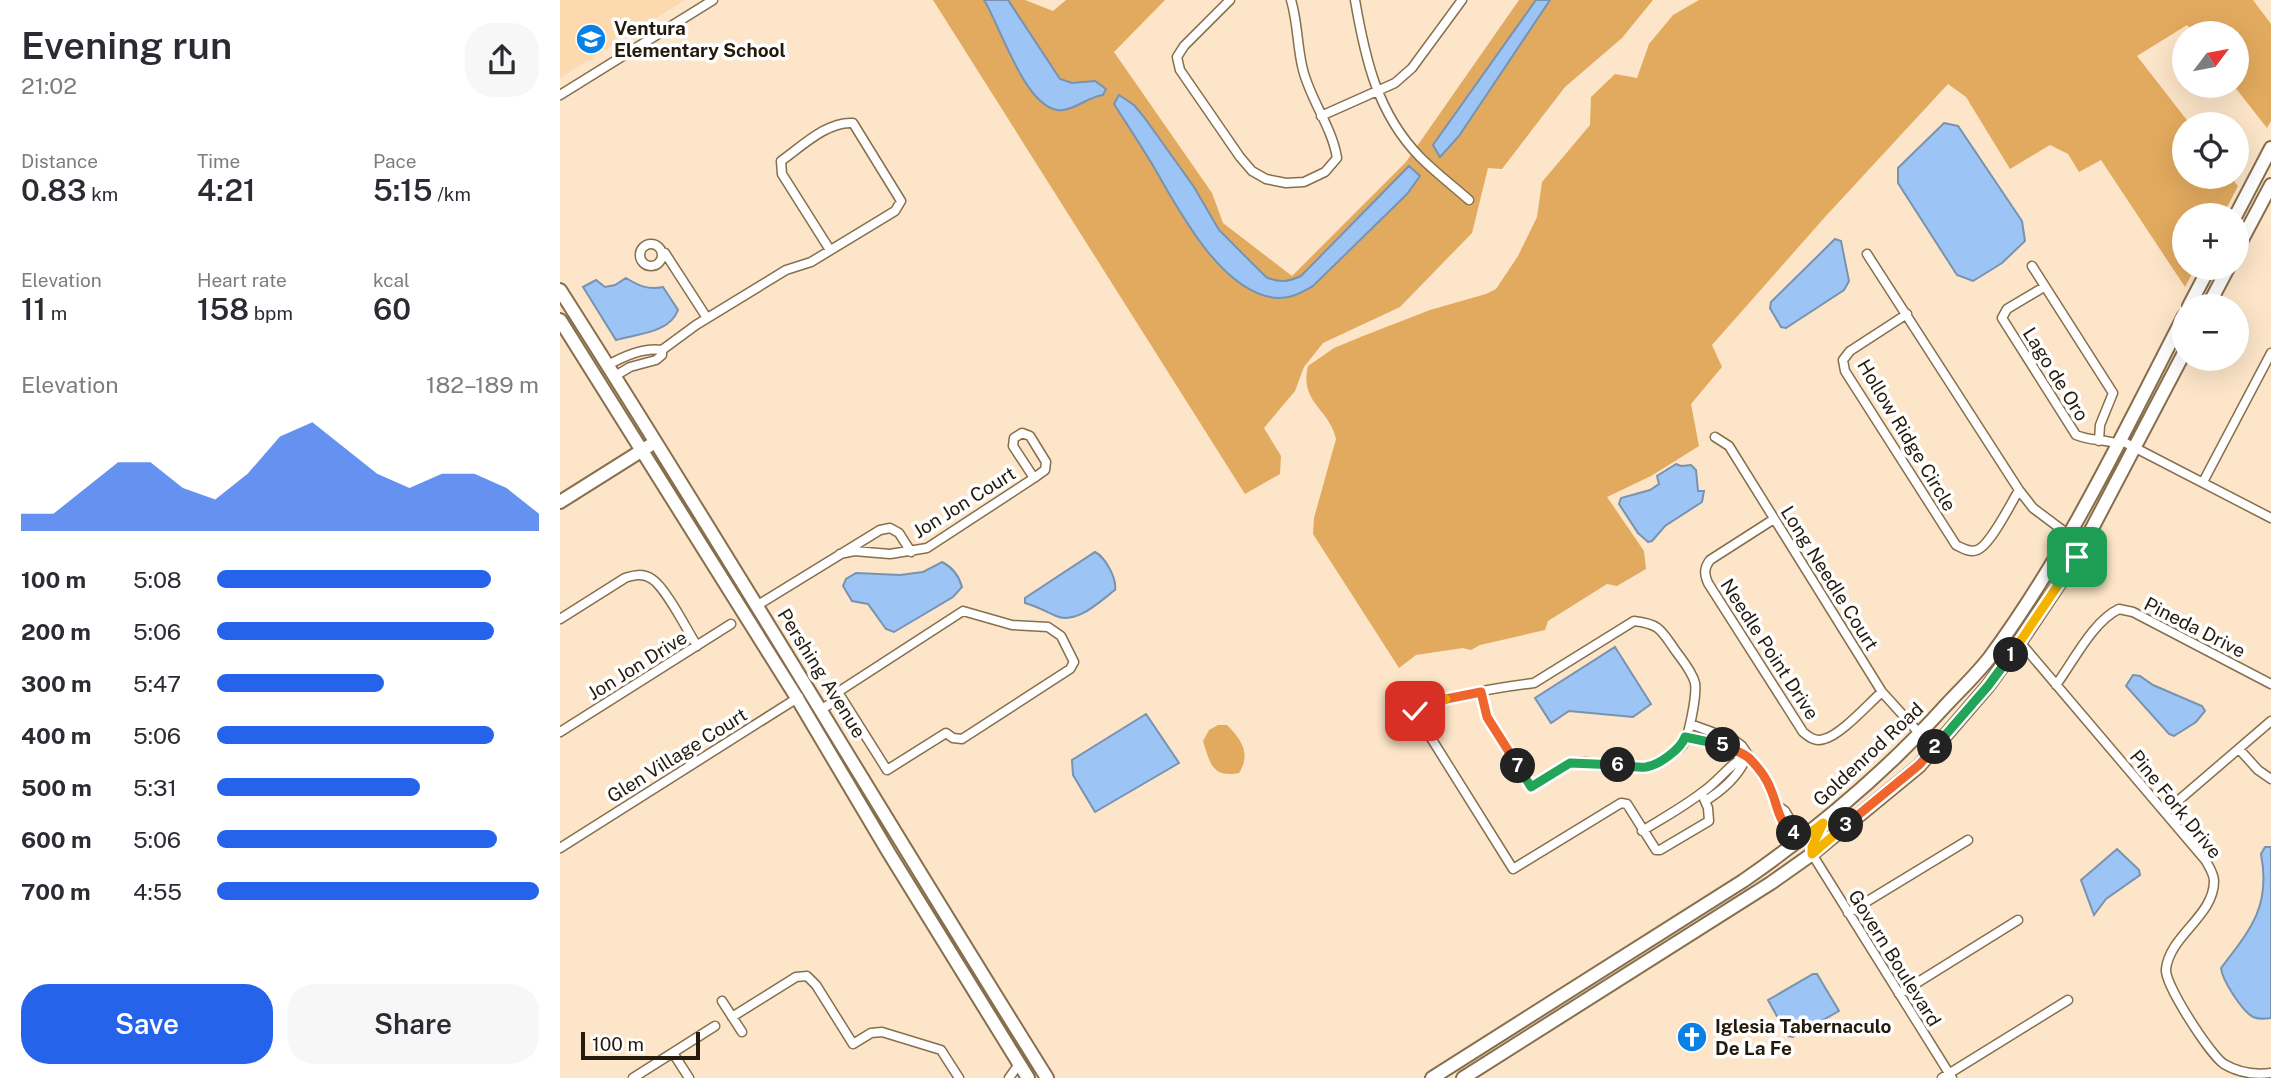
<!DOCTYPE html>
<meta charset="utf-8">
<style>
body{margin:0;font-family:"Public Sans",sans-serif;background:#f7f7f7;color:#2b2b33;height:100vh;display:flex;flex-direction:column;font-size:26px;white-space:nowrap}
*{box-sizing:border-box;margin:0}
p{font-size:23px;color:#7c7c81}
.icon{flex:none;width:38px;height:38px;fill:none;stroke:currentColor;stroke-width:2;stroke-linecap:round;stroke-linejoin:round}
.map{position:relative;flex:1;overflow:hidden}
.side{display:flex;flex-direction:column;background:#fff;width:560px}
.side>*{flex:none}
.needle{width:46px;rotate:58deg}
.buttons{position:absolute;left:1612px;top:21px;display:grid;gap:14px}
.buttons a{display:grid;place-items:center;width:77px;height:77px;border-radius:50%;background:#fff;box-shadow:0 7px 28px #0002;font-size:35px}
.scale{position:absolute;left:21px;bottom:18px;width:119px;box-sizing:border-box;padding-left:7px;border:4px solid #251b0d;border-top:0;font-size:19px;line-height:24px;white-space:nowrap;color:#251b0d;-webkit-text-stroke:5px #fff;paint-order:stroke}
.pin{position:absolute;display:grid;place-items:center;width:60px;height:60px;color:#fff;margin:-30px;border-radius:14px;box-shadow:0 4px 10px #0006}
.km{position:absolute;width:35px;height:35px;margin:-18px;border-radius:50%;background:#222;color:#fff;font-size:19px;line-height:35px;text-align:center}
.round{display:grid;place-items:center;flex:none;width:74px;height:74px;border-radius:28px;background:#f7f7f7}
.overview{display:flex;align-items:center;justify-content:space-between;height:119px;padding:0 21px}
h1{font-size:38px;font-weight:600;line-height:52px}
.stats{display:grid;grid-template-columns:repeat(3,1fr);gap:10px;height:119px;padding:7px 21px}
.stats div{display:grid;align-content:center}
.stats b{font-size:30px;font-weight:600}
.stats small{font-size:19px;font-weight:400}
.stats p{font-size:19px}
.chart{height:196px;padding:14px 21px}
.chart p{display:flex;justify-content:space-between}
.chart svg{width:100%;height:126px;margin-top:7px;fill:#2563eb;opacity:.7}
.action{display:flex;gap:14px;margin-top:auto;padding:14px 21px}
.action a{flex:1;height:80px;border-radius:28px;background:#2563eb;color:#fff;font-size:28px;font-weight:600;line-height:80px;text-align:center}
.action a+a{background:#f7f7f7;color:#2b2b33}
ul{padding:0 21px;list-style:none;font-size:23px}
li{display:grid;grid-template-columns:112px 84px 1fr;align-items:center;height:52px}
li i{height:18px;border-radius:9px;background:#2563eb}
main{display:flex;flex:1;min-height:0}
.map>svg:first-child{display:block}
.built{fill:#fcd9af}
.green{fill:#e2aa5e}
.water{fill:#9cc5f5;stroke:#7892af;stroke-width:2}
.lines{fill:none;stroke-linecap:round;stroke-linejoin:round}
.street-casing{stroke:#876e4d;stroke-width:11}
.secondary-casing{stroke:#876e4d;stroke-width:16}
.street{stroke:#fff;stroke-width:8}
.secondary{stroke:#fff;stroke-width:12}
.split-1-casing{stroke:#fff;stroke-width:14}
.split-2-casing{stroke:#fff;stroke-width:14}
.split-3-casing{stroke:#fff;stroke-width:14}
.split-4-casing{stroke:#fff;stroke-width:14}
.split-5-casing{stroke:#fff;stroke-width:14}
.split-6-casing{stroke:#fff;stroke-width:14}
.split-7-casing{stroke:#fff;stroke-width:14}
.split-8-casing{stroke:#fff;stroke-width:14}
.split-9-casing{stroke:#fff;stroke-width:14}
.split-1{stroke:#f5b400;stroke-width:9}
.split-2{stroke:#22a559;stroke-width:9}
.split-3{stroke:#f0652b;stroke-width:9}
.split-4{stroke:#f5b400;stroke-width:9}
.split-5{stroke:#f0652b;stroke-width:9}
.split-6{stroke:#22a559;stroke-width:9}
.split-7{stroke:#22a559;stroke-width:9}
.split-8{stroke:#f0652b;stroke-width:9}
.split-9{stroke:#f5b400;stroke-width:9}
.labels{text-anchor:middle;dominant-baseline:central;stroke-width:7;stroke-linejoin:round;paint-order:stroke}
.poi-label{font-size:19px;font-weight:bold;fill:#251b0d;stroke:#fff;text-anchor:start}
.street-label{font-size:19px;fill:#251b0d;stroke:#fff}
</style>
<main>
<section class="side">
<div class="overview"><div><h1>Evening run</h1><p>21:02</p></div><a class="round"><svg class="icon" aria-label="share" viewBox="0 0 24 24"><path d="M12 15V3M7 8l5-5 5 5M5 13v7h14v-7"/></svg></a></div>
<div class="stats">
<div><p>Distance</p><b>0.83<small> km</small></b></div>
<div><p>Time</p><b>4:21</b></div>
<div><p>Pace</p><b>5:15<small> /km</small></b></div>
</div>
<div class="stats">
<div><p>Elevation</p><b>11<small> m</small></b></div>
<div><p>Heart rate</p><b>158<small> bpm</small></b></div>
<div><p>kcal</p><b>60</b></div>
</div>
<div class="chart"><p><span>Elevation</span>182–189 m</p>
<svg viewBox="0 0 160 44" preserveAspectRatio="none"><path d="M0 44V38L10 38L20 29L30 20L40 20L50 29L60 33L70 24L80 11L90 6L100 15L110 24L120 29L130 24L140 24L150 29L160 38V44z"/></svg>
</div>
<ul>
<li><b>100 m</b>5:08<i style="width:85%"></i></li>
<li><b>200 m</b>5:06<i style="width:86%"></i></li>
<li><b>300 m</b>5:47<i style="width:52%"></i></li>
<li><b>400 m</b>5:06<i style="width:86%"></i></li>
<li><b>500 m</b>5:31<i style="width:63%"></i></li>
<li><b>600 m</b>5:06<i style="width:87%"></i></li>
<li><b>700 m</b>4:55<i style="width:100%"></i></li>
</ul>
<div class="action"><a>Save</a><a>Share</a></div>
</section>
<div class="map">
<svg width="1711" height="1078" viewBox="0 0 1711 1078">
<rect width="100%" height="100%" fill="#fce5c8"/>
<path class="built" d="M0,0H125L0,78Z"/>
<path class="green" d="M373,0H465L493,11L506,0H605L554,52L652,193L663,223L732,276L846,162L959,0H1093L1062,38L1005,87L942,169L928,168L912,233L840,307L763,343L744,367L735,391L704,428L721,456L720,474L685,494Z
M1139,0H1693L1711,24V121L1707,128L1674,86H1676V33H1634L1627,25L1577,56L1630,124H1624V177H1671L1678,186L1663,215H1624V268H1635L1625,287L1541,160L1519,172L1508,154L1490,145L1450,169L1406,97L1388,84L1265,217L1152,345L1162,367L1131,404L1139,446L1091,476L1047,497L1084,551L1086,569L1057,586L1047,584L988,621L985,630L920,645L911,650L903,648L856,655L839,668L753,534L754,518L776,439C770,409 739,403 748,366L774,348L803,336L870,310L926,294L936,289L958,256L977,217L982,182L1030,125L1031,97L1055,74L1077,78L1089,44L1113,15Z
M658,725H667C682,740 691,754 679,773C652,778 650,763 643,741L649,730Z"/>
<path class="water" d="M424,0H448L500,79L512,83L535,81L546,89L543,95C528,97 518,108 503,110C467,115 440,25 424,0Z
M976,0H990L899,136L880,157L873,145Z
M559,95L574,105L584,117L634,187L659,230L706,277C719,283 728,282 741,276L849,166L860,176L847,194L753,286C742,292 731,299 718,298C663,295 619,211 595,169C582,147 568,126 554,104Z
M1384,123L1398,126L1462,221L1465,241L1442,263L1413,281L1397,275L1338,183V168Z
M1275,239L1281,241L1289,281L1284,290L1226,328L1221,327L1210,308L1211,302Z
M66,278C79,286 88,290 103,287L118,310C110,333 76,334 56,340L23,287L36,280L45,287L55,285Z
M1116,464L1121,466L1131,465L1136,470L1138,491H1144L1142,502L1105,526L1092,541L1088,542L1078,533L1059,504L1061,498L1090,490L1099,484L1097,476Z
M535,552C545,557 557,578 555,590C540,601 517,625 496,616C485,611 476,606 465,603V598Z
M382,562C392,567 399,576 402,587L393,597L334,632L326,629L308,604L292,601L283,586L286,579L296,573L340,575L363,572Z
M1055,647L1091,704L1073,717L1009,711L991,723L975,698Z
M1573,675L1580,676L1593,685L1642,706L1645,711L1636,722L1614,736L1609,734L1566,686Z
M586,714L619,763L535,812L513,775L512,760Z
M1705,847H1711V1018C1706,1019 1698,1019 1693,1017C1682,1011 1662,980 1661,968C1691,929 1711,906 1701,854Z
M1557,849L1579,870L1580,875L1546,899L1534,915L1521,880Z
M1253,974H1257L1279,1011L1233,1037L1228,1036L1208,1000Z"/>
<g class="lines">
<g class="street-casing">
<path id="street" d="M670,0L624,46L617,57L620,70L680,157L692,171L706,179L726,183L744,182L765,172L777,158C772,127 751,101 743,70C737,47 738,23 731,0
M795,0C805,58 817,113 860,157C875,172 893,186 909,200
M0,95L153,0
M761,116L835,83L852,68L902,0
M80 255a11 11 0 1 1 22 0a11 11 0 1 1-22 0Z
M1307,254L1459,490L1473,508L1509,535
M102,255L105,253L147,318
M1472,266L1553,393L1540,425L1539,441
M1484,287L1447,309L1442,318L1516,435C1533,442 1542,438 1558,444
M1347,314L1290,351L1283,360L1285,371L1396,545C1402,548 1410,553 1417,550C1430,546 1451,503 1459,490
M48,365C64,356 84,347 102,350
M55,376L70,367L96,360L102,355V350L136,325L226,270L251,262L335,211L341,201L293,123C267,121 241,147 221,161L222,174L270,250
M1155,437L1169,446L1322,692L1360,734
M1560,440L1711,518
M1643,482L1711,353
M1214,519L1150,560C1144,568 1144,574 1148,583L1243,732C1249,737 1255,742 1264,739C1281,735 1308,704 1322,692
M280,554L294,551L330,554L367,548L474,478L485,470L486,462L470,436L462,433L454,438L453,446L474,478
M198,605L320,530L330,528L339,533L351,552
M0,619L65,578C74,575 83,573 92,579C106,588 127,630 137,646
M1460,642L1646,861C1649,867 1654,874 1654,881C1654,916 1610,935 1606,969C1604,984 1651,1056 1664,1064C1679,1073 1695,1075 1711,1073
M1496,685C1513,662 1533,621 1559,609L1573,612L1711,684
M846,698L953,869L1061,803L1067,804L1096,850H1100L1149,821L1148,808L1142,794
M262,709L281,697L327,770L386,733L393,738L402,739L510,669L514,662L501,636L488,627L452,625L403,611L278,692L281,697
M855,711C892,695 934,688 974,683L1074,621C1100,624 1101,630 1115,650C1122,660 1132,671 1135,683C1137,694 1129,738 1122,746C1114,755 1095,764 1084,767L1025,762L1010,763L971,787L927,717L921,692
M1130,724L1174,740L1182,746L1211,789L1218,806V815L1239,841
M0,732L171,624
M1125,737L1159,743L1187,756
M1679,749L1698,770L1711,779
M1145,801C1163,790 1179,776 1187,756
M1218,806L1225,811L1234,826L1232,831
M1605,812L1711,721
M1082,831C1103,818 1125,806 1144,791C1160,780 1170,763 1187,756
M0,848L239,697
M1252,854L1392,1078
M1288,913L1408,840
M1339,994L1458,920
M162,1001L182,1032
M172,1017L236,977L247,976L256,985L293,1044L311,1033L322,1032L381,1050L399,1078
M113,1053L129,1078
M73,1078L155,1026
M449,1078L459,1064
M1382,1078L1508,1000"/>
</g>
<g class="secondary-casing">
<path id="secondary" d="M1676,215L1711,148
M1676,251L1711,185
M0,290C166,550 323,816 487,1078
M1629,306L1649,268
M1648,306L1668,268
M0,320L237,698L329,853L468,1078
M0,502L89,446
M872,1078L1183,881C1258,829 1326,772 1387,704C1401,689 1417,674 1430,657C1508,551 1564,432 1624,316
M903,1078L1211,883L1252,854L1359,766L1428,686L1460,642L1517,557L1624,353"/>
</g>
<use href="#street" class="street"/>
<use href="#secondary" class="secondary"/>
</g>
<g class="lines">
<g class="split-1-casing">
<path id="split-1" d="M1451,655L1517,557"/>
</g>
<g class="split-2-casing">
<path id="split-2" d="M1375,747L1428,686L1451,655"/>
</g>
<g class="split-3-casing">
<path id="split-3" d="M1286,825L1359,765L1375,747"/>
</g>
<g class="split-4-casing">
<path id="split-4" d="M1234,833L1239,841L1263,823L1252,847V854L1286,825"/>
</g>
<g class="split-5-casing">
<path id="split-5" d="M1163,745C1171,749 1182,752 1189,758C1197,766 1207,779 1211,790C1218,806 1218,823 1234,833"/>
</g>
<g class="split-6-casing">
<path id="split-6" d="M1058,765C1067,766 1077,768 1086,767C1099,765 1121,749 1125,737L1163,745"/>
</g>
<g class="split-7-casing">
<path id="split-7" d="M958,766L971,787L1010,763L1058,765"/>
</g>
<g class="split-8-casing">
<path id="split-8" d="M886,699L921,692L927,717L958,766"/>
</g>
<g class="split-9-casing">
<path id="split-9" d="M855,711L886,699"/>
</g>
<use href="#split-1" class="split-1"/>
<use href="#split-2" class="split-2"/>
<use href="#split-3" class="split-3"/>
<use href="#split-4" class="split-4"/>
<use href="#split-5" class="split-5"/>
<use href="#split-6" class="split-6"/>
<use href="#split-7" class="split-7"/>
<use href="#split-8" class="split-8"/>
<use href="#split-9" class="split-9"/>
</g>
<defs>
<g id="school-disc" transform="scale(1.575)"><circle r="9.5" fill="#0880e6" stroke="#fff"/><path d="M0-5L7-2L0 1L-7-2ZM-4 1L0 2.5L4 1V4Q0 6-4 4Z" fill="#fff"/></g>
<g id="church-disc" transform="scale(1.575)"><circle r="9.5" fill="#0880e6" stroke="#fff"/><path d="M-1.2-6h2.4v3.5h3.3v2.4h-3.3V6h-2.4V-.1h-3.3v-2.4h3.3Z" fill="#fff"/></g>
</defs>
<g fill-rule="evenodd">
<use href="#school-disc" x="31" y="39"/>
<use href="#church-disc" x="1132" y="1037"/>
</g>
<g class="labels">
<g class="poi-label">
<text x="54" y="28">Ventura<tspan x="54" dy="22">Elementary School</tspan></text>
<text x="1155" y="1026">Iglesia Tabernaculo<tspan x="1155" dy="22">De La Fe</tspan></text>
</g>
<g class="street-label">
<text transform="translate(1496 374) rotate(58)">Lago de Oro</text>
<text transform="translate(1347 435) rotate(59)">Hollow Ridge Circle</text>
<text transform="translate(404 502) rotate(-32)">Jon Jon Court</text>
<text transform="translate(1270 578) rotate(58)">Long Needle Court</text>
<text transform="translate(1635 627) rotate(27)">Pineda Drive</text>
<text transform="translate(1210 649) rotate(57)">Needle Point Drive</text>
<text transform="translate(77 665) rotate(-32)">Jon Jon Drive</text>
<text transform="translate(262 673) rotate(58)">Pershing Avenue</text>
<text transform="translate(1308 754) rotate(-43)">Goldenrod Road</text>
<text transform="translate(117 755) rotate(-32)">Glen Village Court</text>
<text transform="translate(1616 804) rotate(51)">Pine Fork Drive</text>
<text transform="translate(1335 958) rotate(58)">Govern Boulevard</text>
</g>
</g>
</svg>
<div class="buttons">
<a><svg class="needle" viewBox="-14 -14 28 28"><path d="M0-13l5 13h-10z" fill="#e53935"/><path d="M0 13l5-13h-10z" fill="#7c7c81"/></svg></a>
<a><svg class="icon" aria-label="locate" viewBox="0 0 24 24"><circle cx="12" cy="12" r="6"/><path d="M12 2v4M12 18v4M2 12h4M18 12h4"/></svg></a>
<a>+</a>
<a>−</a>
</div>
<div class="scale">100 m</div>
<div class="pin" style="left:1517px;top:557px;background:#1e9e55"><svg class="icon" aria-label="arrive" viewBox="0 0 24 24"><path d="M6 21V4h12l-3 4 3 4H6"/></svg></div>
<div class="pin" style="left:855px;top:711px;background:#d93025"><svg class="icon" aria-label="check" viewBox="0 0 24 24"><path d="M5 12l5 5 9-10"/></svg></div>
<b class="km" style="left:1451px;top:655px">1</b>
<b class="km" style="left:1375px;top:747px">2</b>
<b class="km" style="left:1286px;top:825px">3</b>
<b class="km" style="left:1234px;top:833px">4</b>
<b class="km" style="left:1163px;top:745px">5</b>
<b class="km" style="left:1058px;top:765px">6</b>
<b class="km" style="left:958px;top:766px">7</b>
</div>
</main>
